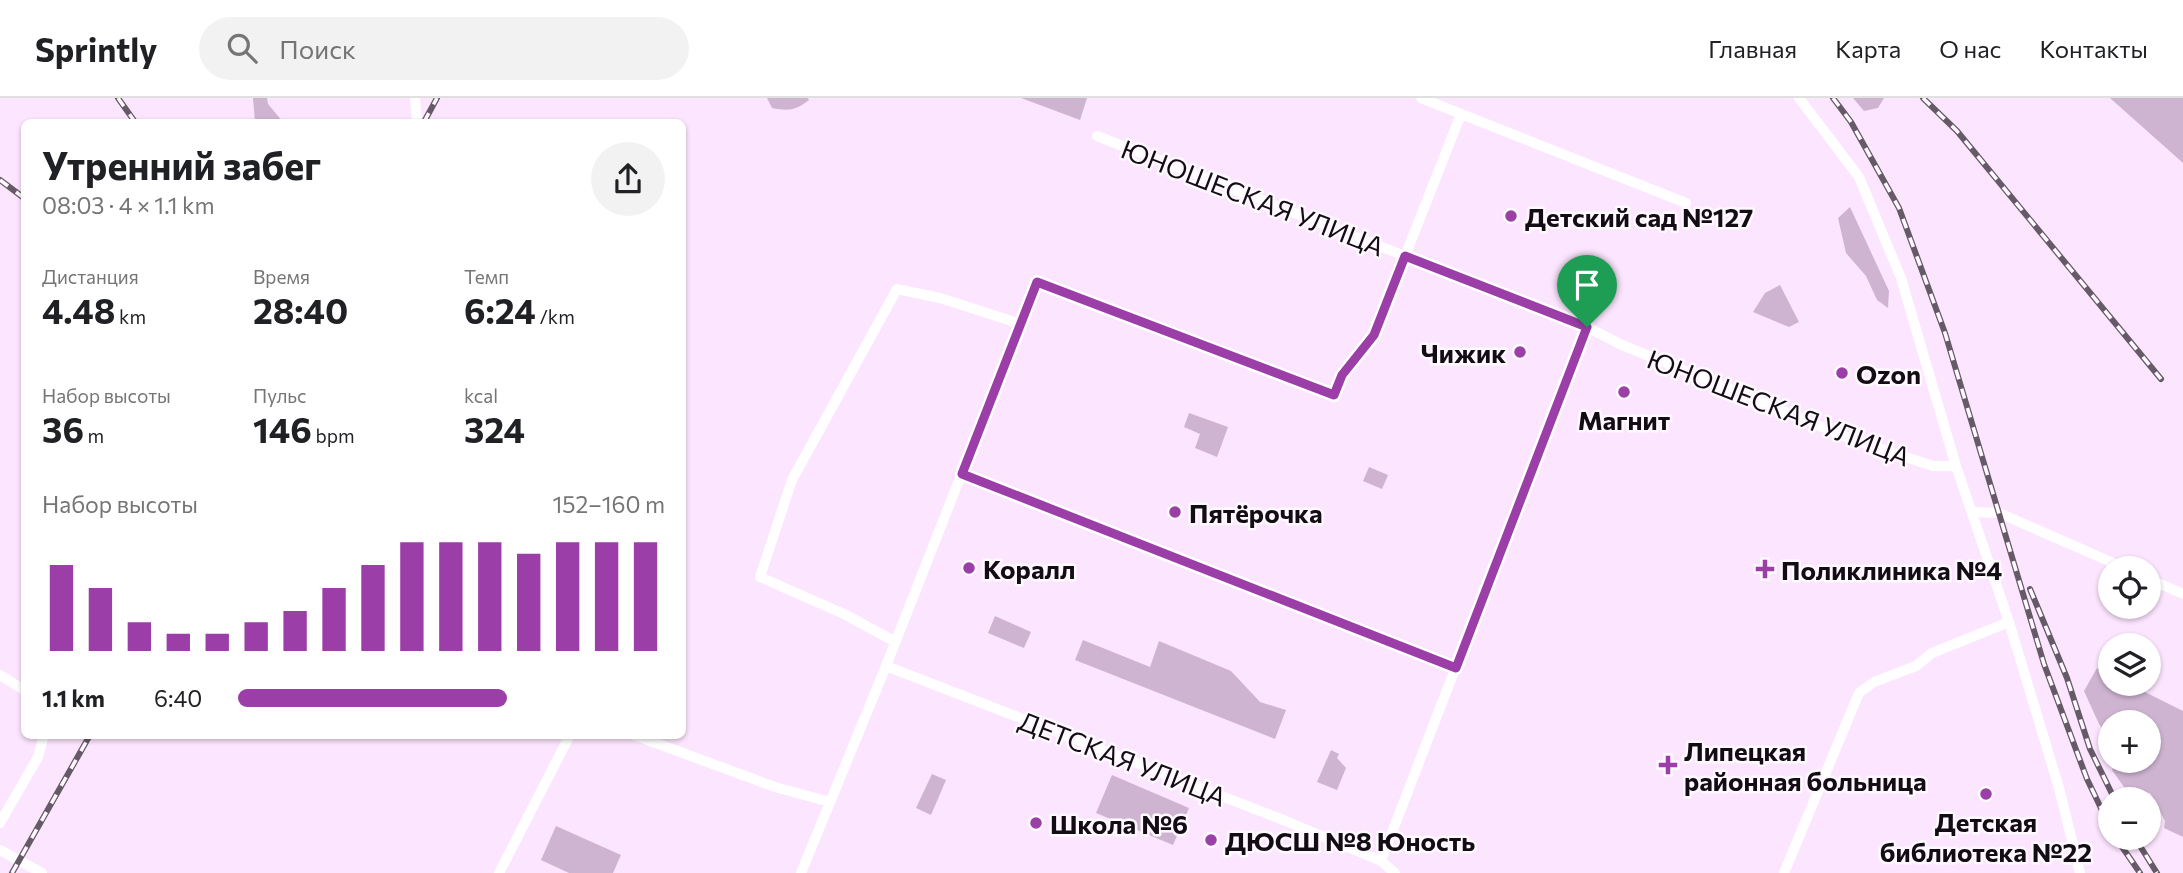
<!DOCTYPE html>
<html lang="ru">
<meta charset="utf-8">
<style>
body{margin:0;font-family:Commissioner,sans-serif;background:#f2f2f2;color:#202124;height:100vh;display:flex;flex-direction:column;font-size:26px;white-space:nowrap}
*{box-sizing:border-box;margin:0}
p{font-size:23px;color:#757577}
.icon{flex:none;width:38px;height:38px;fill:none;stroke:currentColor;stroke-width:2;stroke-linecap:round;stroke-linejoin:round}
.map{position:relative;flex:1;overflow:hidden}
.details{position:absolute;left:21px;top:21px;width:665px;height:620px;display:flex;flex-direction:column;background:#fff;border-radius:10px;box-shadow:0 2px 5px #0004}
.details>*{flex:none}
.tools{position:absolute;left:2098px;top:458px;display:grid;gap:14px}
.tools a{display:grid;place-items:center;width:63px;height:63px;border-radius:50%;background:#fff;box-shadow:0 2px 5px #0004;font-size:35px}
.pin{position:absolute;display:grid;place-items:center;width:60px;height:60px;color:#fff;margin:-72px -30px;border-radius:50% 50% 50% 0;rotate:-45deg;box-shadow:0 0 7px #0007}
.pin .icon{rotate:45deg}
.round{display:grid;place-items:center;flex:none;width:74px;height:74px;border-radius:37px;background:#f2f2f2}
.headline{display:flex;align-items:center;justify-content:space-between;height:119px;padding:0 21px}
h1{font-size:38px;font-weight:700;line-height:52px}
.figures{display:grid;grid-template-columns:repeat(3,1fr);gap:10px;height:119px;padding:7px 21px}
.figures div{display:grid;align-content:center}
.figures b{font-size:35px;font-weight:700}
.figures small{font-size:19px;font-weight:400}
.figures p{font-size:19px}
.chart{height:196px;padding:14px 21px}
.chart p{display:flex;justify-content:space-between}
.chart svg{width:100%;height:126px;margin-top:7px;stroke:#9b3ea7;stroke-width:6}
ul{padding:0 21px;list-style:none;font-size:23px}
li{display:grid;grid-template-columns:112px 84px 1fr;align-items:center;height:52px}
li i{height:18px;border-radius:9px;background:#9b3ea7}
header{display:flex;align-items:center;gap:42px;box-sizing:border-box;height:98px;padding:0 35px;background:#fff;border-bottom:2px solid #e0e0e0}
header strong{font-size:33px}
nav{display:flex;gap:38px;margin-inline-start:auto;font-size:24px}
.search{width:490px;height:63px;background:#f2f2f2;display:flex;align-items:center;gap:18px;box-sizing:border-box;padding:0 24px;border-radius:38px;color:#757577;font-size:26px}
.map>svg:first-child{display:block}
.green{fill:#cfb4d2}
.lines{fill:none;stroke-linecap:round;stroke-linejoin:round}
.minor{stroke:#fff;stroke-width:10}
.rail-casing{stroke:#675a68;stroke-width:6}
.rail{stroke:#fef9fe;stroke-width:3.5;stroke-dasharray:10;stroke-linecap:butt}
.route-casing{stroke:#fff;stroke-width:14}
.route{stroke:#9b3ea7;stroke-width:9}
.poi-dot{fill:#9b3ea7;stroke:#fef9fe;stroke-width:2.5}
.labels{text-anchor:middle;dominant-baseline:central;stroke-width:5;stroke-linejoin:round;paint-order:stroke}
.street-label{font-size:26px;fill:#140c15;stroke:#fef9fe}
.poi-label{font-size:26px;font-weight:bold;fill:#140c15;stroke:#fef9fe;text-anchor:start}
</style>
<header>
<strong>Sprintly</strong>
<div class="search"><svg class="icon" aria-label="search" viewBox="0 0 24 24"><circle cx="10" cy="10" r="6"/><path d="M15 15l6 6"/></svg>Поиск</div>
<nav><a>Главная</a><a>Карта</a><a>О нас</a><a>Контакты</a></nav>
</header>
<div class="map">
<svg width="2183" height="775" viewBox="0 0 2183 775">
<rect width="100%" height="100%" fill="#fce5fe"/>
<path class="green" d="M253,0H267L268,6L283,24H255Z
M767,0H808L809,2C795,13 788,13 772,10Z
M1021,0H1087L1080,22Z
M1853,0H1884L1878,10L1864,13Z
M2110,0H2183V65Z
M1850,109L1889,193L1888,210L1877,202L1866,178L1846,155L1838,120Z
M1780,187L1799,224L1789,229L1753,214L1765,195Z
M1189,315L1228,329L1217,359L1195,350L1200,336L1184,329Z
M1369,369L1388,377L1382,391L1363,383Z
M995,518L1031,534L1024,550L988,535Z
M1083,542L1150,569L1159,543L1231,573L1260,604L1286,612L1275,641L1075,562Z
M2097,570L2110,577V586H2129L2183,613V739L2164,730L2165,723L2150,695L2126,692L2112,672L2117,663H2149V625H2110V641L2099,626L2084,593Z
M1331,652L1339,656L1337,660L1346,670L1337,692L1317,684Z
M932,676L946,682L931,717L916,710Z
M1112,677L1189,710L1173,747L1096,715Z
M556,728L621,757L613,775H569L541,762Z"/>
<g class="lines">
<path class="minor" d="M415,0L417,24
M1421,0L1686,105
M1799,0L1859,79L1901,180L1956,368L2009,524L2059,690L2080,775
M1097,38L1587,229L1622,247L1854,342L1933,368H1956
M963,376L1456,570
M1973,414L1999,415L2127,471
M2149,481L2183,496
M894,543L844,516L760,479L792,382L897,191L940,200L1021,226
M886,568L1286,723L1381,763L1395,775
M0,577L24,592
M634,637L775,689L830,704
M0,725L38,659L44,637
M0,752L42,775
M1381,763L1587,229
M499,775L570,637
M801,775L886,568L1037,184L1334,297L1342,277L1374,237L1461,16
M1784,775L1859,595L1874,584L1916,568L1932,555L2009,524"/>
<g class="rail-casing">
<path id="rail" d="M118,0L135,24
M1833,0L1851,24L1899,110L1945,235L2044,566L2087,681L2110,729
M1923,0L1957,33L2161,281
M424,24L437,0
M0,82L24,100
M2030,491L2067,580L2090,651L2115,702
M2116,740L2140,775
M2135,740L2157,775
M12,775L90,637"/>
</g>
<use href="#rail" class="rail"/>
</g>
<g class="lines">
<g class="route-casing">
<path id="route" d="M1405,158L1587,229L1456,570L962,376L1037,184L1334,297L1342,277L1374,237Z"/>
</g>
<use href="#route" class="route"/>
</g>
<g class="poi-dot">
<circle cx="1511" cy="118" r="7"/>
<circle cx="1520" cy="254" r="7"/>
<circle cx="1842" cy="275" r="7"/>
<circle cx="1624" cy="294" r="7"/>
<circle cx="1175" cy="414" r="7"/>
<circle cx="969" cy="470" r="7"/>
<path d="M1761.5 460.5h7v7h7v7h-7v7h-7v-7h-7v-7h7z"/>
<path d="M1664.5 656.5h7v7h7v7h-7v7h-7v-7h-7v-7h7z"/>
<circle cx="1986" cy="696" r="7"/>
<circle cx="1036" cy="725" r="7"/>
<circle cx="1211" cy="742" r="7"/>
</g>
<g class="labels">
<g class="street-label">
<text transform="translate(1253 99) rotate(21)">ЮНОШЕСКАЯ УЛИЦА</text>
<text transform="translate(1779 309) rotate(21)">ЮНОШЕСКАЯ УЛИЦА</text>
<text transform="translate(1123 660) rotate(21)">ДЕТСКАЯ УЛИЦА</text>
</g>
<g class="poi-label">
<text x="1525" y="118">Детский сад №127</text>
<text x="1506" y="254" text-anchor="end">Чижик</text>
<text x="1856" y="275">Ozon</text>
<text x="1624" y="321" text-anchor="middle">Магнит</text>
<text x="1189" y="414">Пятёрочка</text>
<text x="983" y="470">Коралл</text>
<text x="1781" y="471">Поликлиника №4</text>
<text x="1684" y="652">Липецкая<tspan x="1684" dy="30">районная больница</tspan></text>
<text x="1986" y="723" text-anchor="middle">Детская<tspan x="1986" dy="30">библиотека №22</tspan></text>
<text x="1050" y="725">Школа №6</text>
<text x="1225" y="742">ДЮСШ №8 Юность</text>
</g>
</g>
</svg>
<div class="tools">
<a><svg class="icon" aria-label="locate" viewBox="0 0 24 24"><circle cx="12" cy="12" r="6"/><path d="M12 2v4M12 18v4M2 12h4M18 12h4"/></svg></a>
<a><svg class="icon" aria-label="layers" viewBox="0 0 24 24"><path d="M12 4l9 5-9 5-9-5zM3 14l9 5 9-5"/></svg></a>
<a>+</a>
<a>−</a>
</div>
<div class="pin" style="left:1587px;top:229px;background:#1e9e55"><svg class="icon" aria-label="arrive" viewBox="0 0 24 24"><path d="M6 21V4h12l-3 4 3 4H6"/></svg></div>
<section class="details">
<div class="headline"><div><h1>Утренний забег</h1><p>08:03 · 4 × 1.1 km</p></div><a class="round"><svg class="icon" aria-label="share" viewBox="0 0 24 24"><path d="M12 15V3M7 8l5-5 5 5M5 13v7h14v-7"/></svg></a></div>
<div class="figures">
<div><p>Дистанция</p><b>4.48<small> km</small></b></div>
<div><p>Время</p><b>28:40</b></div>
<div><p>Темп</p><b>6:24<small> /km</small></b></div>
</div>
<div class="figures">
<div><p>Набор высоты</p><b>36<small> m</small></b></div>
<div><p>Пульс</p><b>146<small> bpm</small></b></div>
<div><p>kcal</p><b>324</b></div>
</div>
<div class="chart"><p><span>Набор высоты</span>152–160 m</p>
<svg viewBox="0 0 160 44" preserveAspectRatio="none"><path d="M5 44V14M15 44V22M25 44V34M35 44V38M45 44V38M55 44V34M65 44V30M75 44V22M85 44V14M95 44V6M105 44V6M115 44V6M125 44V10M135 44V6M145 44V6M155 44V6"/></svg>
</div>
<ul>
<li><b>1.1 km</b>6:40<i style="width:63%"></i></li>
</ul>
</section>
</div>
